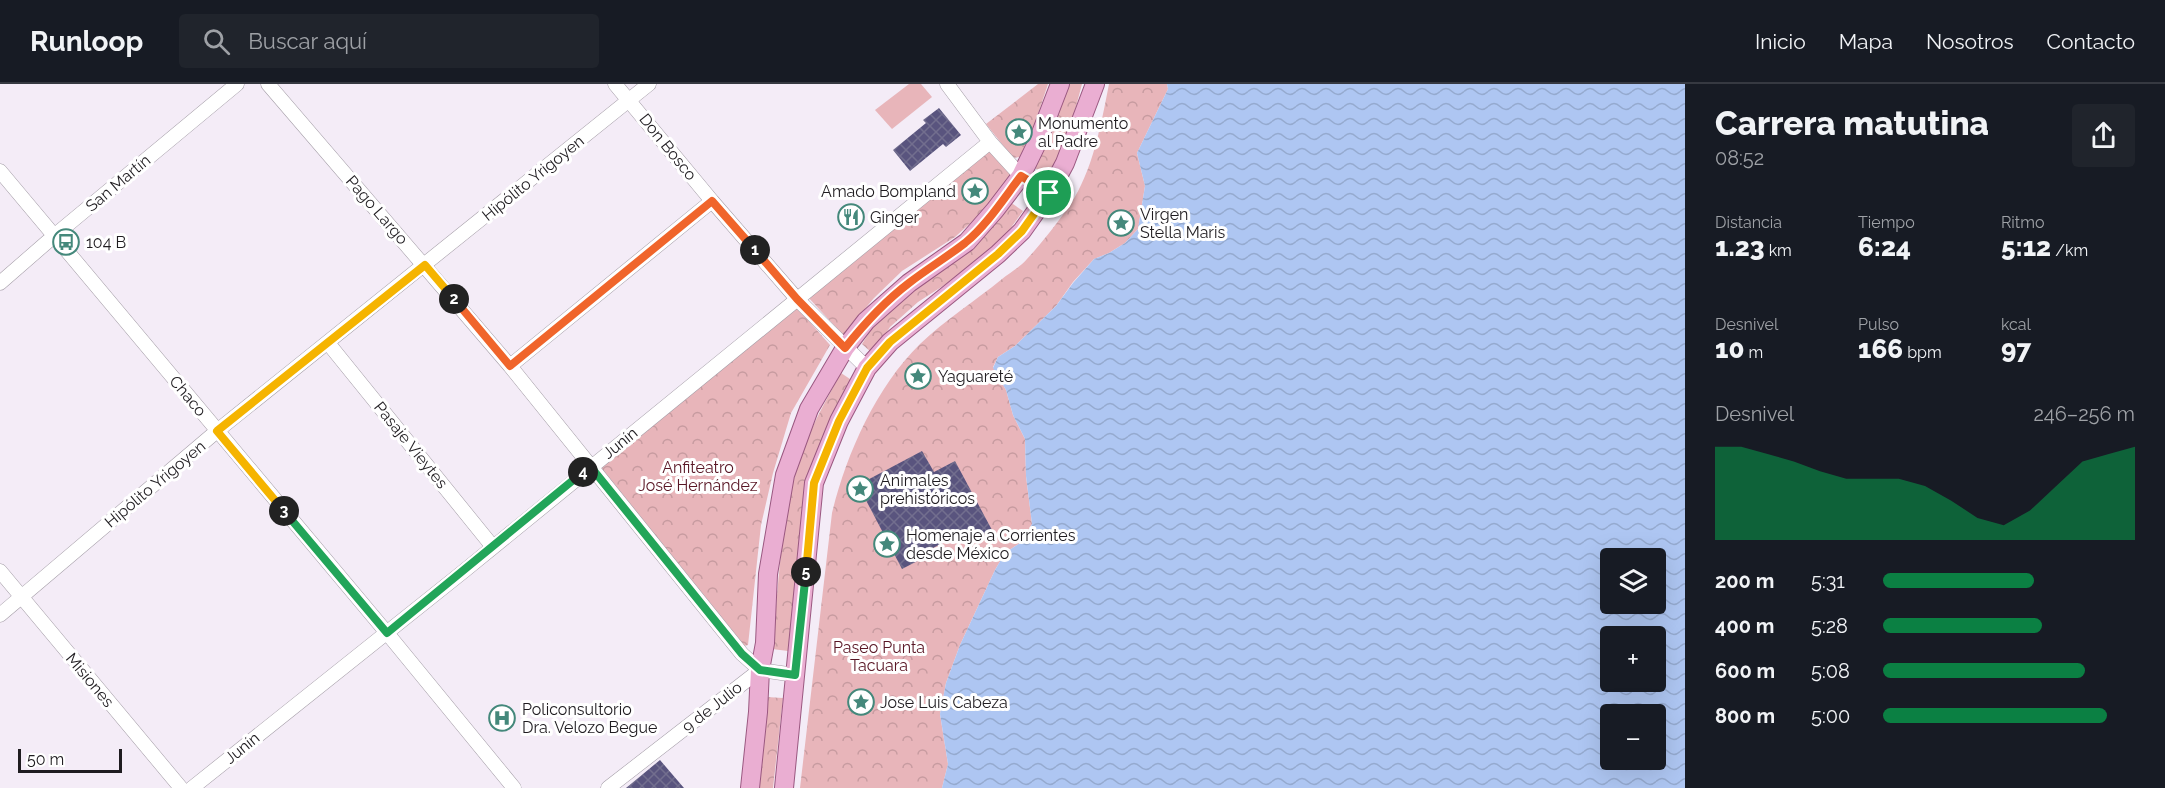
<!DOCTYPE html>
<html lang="es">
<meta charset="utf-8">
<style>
body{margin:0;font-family:Raleway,sans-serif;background:#20242c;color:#f1f3f6;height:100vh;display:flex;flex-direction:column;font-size:22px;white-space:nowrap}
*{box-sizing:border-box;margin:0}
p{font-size:20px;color:#9ea1a6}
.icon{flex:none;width:33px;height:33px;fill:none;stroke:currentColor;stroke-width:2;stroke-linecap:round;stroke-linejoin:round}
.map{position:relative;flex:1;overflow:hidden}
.drawer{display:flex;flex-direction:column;background:#171b24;width:480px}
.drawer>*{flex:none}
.tools{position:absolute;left:1600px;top:464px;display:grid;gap:12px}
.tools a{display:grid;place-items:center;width:66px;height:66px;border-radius:6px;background:#171b24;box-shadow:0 6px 24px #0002;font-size:30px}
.scale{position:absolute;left:18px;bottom:15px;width:104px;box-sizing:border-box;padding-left:6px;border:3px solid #1f1c20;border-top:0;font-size:16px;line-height:21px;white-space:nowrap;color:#1f1c20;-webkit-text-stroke:4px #fff;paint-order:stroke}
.pin{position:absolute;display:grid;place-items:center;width:51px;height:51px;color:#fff;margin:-26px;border:3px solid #fff;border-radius:50%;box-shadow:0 2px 6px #0007}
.km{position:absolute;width:30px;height:30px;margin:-15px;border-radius:50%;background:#222;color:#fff;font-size:16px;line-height:30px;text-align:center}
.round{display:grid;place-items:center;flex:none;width:63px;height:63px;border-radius:6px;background:#20242c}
.overview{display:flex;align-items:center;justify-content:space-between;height:102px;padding:0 30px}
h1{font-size:33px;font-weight:800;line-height:45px}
.stats{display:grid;grid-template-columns:repeat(3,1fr);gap:9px;height:102px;padding:6px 30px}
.stats div{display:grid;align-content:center}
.stats b{font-size:26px;font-weight:800}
.stats small{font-size:16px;font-weight:400}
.stats p{font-size:16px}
.chart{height:168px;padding:12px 30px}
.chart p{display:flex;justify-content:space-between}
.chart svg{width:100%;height:108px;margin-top:6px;fill:#0b8043;opacity:.7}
ul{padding:0 30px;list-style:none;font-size:20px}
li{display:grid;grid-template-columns:96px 72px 1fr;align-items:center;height:45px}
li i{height:15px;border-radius:8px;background:#0b8043}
header{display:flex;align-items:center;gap:36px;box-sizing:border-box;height:84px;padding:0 30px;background:#171b24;border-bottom:2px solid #363941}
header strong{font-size:28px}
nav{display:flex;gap:33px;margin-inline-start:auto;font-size:21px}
.search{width:420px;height:54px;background:#20242c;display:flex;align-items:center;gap:15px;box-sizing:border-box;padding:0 21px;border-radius:6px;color:#9ea1a6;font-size:22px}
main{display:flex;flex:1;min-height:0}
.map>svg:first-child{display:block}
.forest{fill:url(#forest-crowns)}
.pitch{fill:#e8b5ba}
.water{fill:url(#water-waves);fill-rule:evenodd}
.building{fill:url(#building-cross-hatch)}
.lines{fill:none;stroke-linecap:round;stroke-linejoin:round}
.minor-casing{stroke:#a39ca6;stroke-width:15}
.major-casing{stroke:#9a5880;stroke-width:20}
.minor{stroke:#fff;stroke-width:14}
.major{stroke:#eaaed2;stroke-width:18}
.split-1-casing{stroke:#fff;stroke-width:12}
.split-2-casing{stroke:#fff;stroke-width:12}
.split-3-casing{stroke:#fff;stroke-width:12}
.split-4-casing{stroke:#fff;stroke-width:12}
.split-5-casing{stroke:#fff;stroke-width:12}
.split-6-casing{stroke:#fff;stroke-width:12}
.split-1{stroke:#f0652b;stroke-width:8}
.split-2{stroke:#f0652b;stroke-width:8}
.split-3{stroke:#f5b400;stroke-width:8}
.split-4{stroke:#22a559;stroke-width:8}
.split-5{stroke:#22a559;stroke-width:8}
.split-6{stroke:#f5b400;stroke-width:8}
.labels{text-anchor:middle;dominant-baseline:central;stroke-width:6;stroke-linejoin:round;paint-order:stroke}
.poi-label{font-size:16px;fill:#1f1c20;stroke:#fff;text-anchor:start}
.street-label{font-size:16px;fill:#1f1c20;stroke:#fff}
.park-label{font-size:16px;fill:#591625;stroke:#fff}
</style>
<header>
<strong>Runloop</strong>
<div class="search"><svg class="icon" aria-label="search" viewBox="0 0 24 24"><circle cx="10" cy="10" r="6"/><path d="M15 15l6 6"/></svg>Buscar aquí</div>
<nav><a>Inicio</a><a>Mapa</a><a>Nosotros</a><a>Contacto</a></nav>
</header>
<main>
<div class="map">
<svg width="1685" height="704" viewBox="0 0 1685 704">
<defs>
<pattern id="forest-crowns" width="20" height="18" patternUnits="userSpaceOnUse" patternTransform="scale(1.5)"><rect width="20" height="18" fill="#e8b5ba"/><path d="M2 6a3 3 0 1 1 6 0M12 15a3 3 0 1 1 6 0" fill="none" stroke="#c79ba0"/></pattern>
<pattern id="water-waves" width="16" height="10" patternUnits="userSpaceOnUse" patternTransform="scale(1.5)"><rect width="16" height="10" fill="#aec6f2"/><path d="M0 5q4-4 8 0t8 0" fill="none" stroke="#95aacf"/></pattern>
<pattern id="building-cross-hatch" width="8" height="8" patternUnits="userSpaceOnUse" patternTransform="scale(1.5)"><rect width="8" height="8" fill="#59547e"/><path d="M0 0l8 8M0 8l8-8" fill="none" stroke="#726e8e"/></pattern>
</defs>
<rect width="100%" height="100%" fill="#f4ecf7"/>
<path class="forest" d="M1038,0H1048L1029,57L1020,73L1013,74L986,40Z
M1065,0H1082L1070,45L1049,92L1033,83Z
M1109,0H1167L1168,5L1137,69L1145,102L1138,145L1125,159L1109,169L1094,175L1073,198L1056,222L1015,262L998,273L993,283L1006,306L1013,331L1025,355L1026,392L1032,440L1023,457L1005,469L995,486L960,561L946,599L940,630L948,680L942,704H800L832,429C846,371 876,303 920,260C945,236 975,217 1002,195C1010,189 1020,183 1027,175C1041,160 1058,138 1070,121C1093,86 1101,41 1109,0Z
M991,64L1015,93L996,116L955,153L902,187L874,214L843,251L807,212Z
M1010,118L1023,127L1005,152L960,191L918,218L890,243L873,270L862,260L876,238Z
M795,221L830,261L791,329L773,389L761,441L748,561L740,563L597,383Z
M841,289L853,297L807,411L788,567L772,565C779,502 780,437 799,377C809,346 825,318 841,289Z
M767,613L783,614L773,704H757Z"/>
<path class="pitch" d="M909,0H921L932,13L892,45L875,26Z"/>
<path class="water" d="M1167,0H1685V704H942L948,680L940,630L946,599L960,561L995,486L1005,469L1023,457L1032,440L1026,392L1025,355L1013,331L1006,306L993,284L998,273L1015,262L1056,222L1073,199L1094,175L1109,169L1125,159L1138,145L1145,102L1137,69L1168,5ZM1611,474H1656V519H1611ZM1611,552H1656V597H1611ZM1611,630H1656V675H1611Z"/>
<path class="building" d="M939,24L961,51L946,63L943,60L910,87L893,66L926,39L923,36Z
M922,367L934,388L955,377L992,446L973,455L968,446L931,465L933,469L902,485L858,401Z
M660,676L684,704H626Z"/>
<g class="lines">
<g class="minor-casing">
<path id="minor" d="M268,0L510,282L742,570L760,586L795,591
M615,0L712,117L797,215L867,284
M947,0L990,58L1021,92L1049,109
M0,87L387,549L514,704
M0,199L54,152L237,0
M328,259L493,463
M510,282L712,117
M0,487L181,704
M0,531L217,347L649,0
M192,704L464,487L990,58
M608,704L760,586"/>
</g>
<g class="major-casing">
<path id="major" d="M750,704L758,628L760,586L765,559L768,490L785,391L809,325L845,264L866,237L909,199L967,158L995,126L1021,92L1038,57L1060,0
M784,704L814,399L839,337L867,284L890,258L998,170L1022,147L1049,109L1065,79L1095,0"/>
</g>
<use href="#minor" class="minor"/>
<use href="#major" class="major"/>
</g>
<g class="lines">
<g class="split-1-casing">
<path id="split-1" d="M755,166L797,215L845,264C864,240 884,218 909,199C927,185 947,173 965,159C987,141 1004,114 1021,92L1049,109"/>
</g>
<g class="split-2-casing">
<path id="split-2" d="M454,215L510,282L712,117L755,166"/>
</g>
<g class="split-3-casing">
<path id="split-3" d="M284,427L217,347L425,181L454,215"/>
</g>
<g class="split-4-casing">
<path id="split-4" d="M284,427L387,549L583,388"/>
</g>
<g class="split-5-casing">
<path id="split-5" d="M583,388L590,382L742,570L760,586L795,591L806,488"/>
</g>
<g class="split-6-casing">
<path id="split-6" d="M806,488L814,399L839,337L867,284L890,258L998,170L1022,147L1049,109"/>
</g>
<use href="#split-1" class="split-1"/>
<use href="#split-2" class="split-2"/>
<use href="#split-3" class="split-3"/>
<use href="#split-4" class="split-4"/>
<use href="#split-5" class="split-5"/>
<use href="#split-6" class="split-6"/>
</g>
<defs>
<g id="sight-ring" transform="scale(1.35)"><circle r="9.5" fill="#fff" stroke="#44887b" stroke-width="1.5"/><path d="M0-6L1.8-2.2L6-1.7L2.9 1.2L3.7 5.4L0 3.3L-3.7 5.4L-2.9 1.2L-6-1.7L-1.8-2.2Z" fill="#44887b"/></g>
<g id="restaurant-ring" transform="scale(1.35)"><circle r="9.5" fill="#fff" stroke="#44887b" stroke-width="1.5"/><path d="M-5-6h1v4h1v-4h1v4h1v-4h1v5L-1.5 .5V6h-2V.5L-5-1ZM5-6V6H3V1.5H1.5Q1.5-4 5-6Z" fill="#44887b"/></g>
<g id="bus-ring" transform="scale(1.35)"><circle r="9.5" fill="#fff" stroke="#44887b" stroke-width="1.5"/><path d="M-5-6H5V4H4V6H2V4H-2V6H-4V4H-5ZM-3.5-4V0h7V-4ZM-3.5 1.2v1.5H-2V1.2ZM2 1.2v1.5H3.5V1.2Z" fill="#44887b"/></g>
<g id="hospital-ring" transform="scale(1.35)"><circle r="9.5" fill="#fff" stroke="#44887b" stroke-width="1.5"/><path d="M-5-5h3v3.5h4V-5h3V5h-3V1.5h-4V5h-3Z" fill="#44887b"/></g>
</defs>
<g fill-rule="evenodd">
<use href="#sight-ring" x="1019" y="48"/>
<use href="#sight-ring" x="975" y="107"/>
<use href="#restaurant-ring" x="851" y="133"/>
<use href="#sight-ring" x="1121" y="139"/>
<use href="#bus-ring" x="66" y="158"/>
<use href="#sight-ring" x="918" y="292"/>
<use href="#sight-ring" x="860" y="405"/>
<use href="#sight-ring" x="887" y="460"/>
<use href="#sight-ring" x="861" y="618"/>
<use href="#hospital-ring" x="502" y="634"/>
</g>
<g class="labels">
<g class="poi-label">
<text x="1038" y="39">Monumento<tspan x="1038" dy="18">al Padre</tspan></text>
<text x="956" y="107" text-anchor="end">Amado Bompland</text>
<text x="1140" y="130">Virgen<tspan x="1140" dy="18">Stella Maris</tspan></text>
<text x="870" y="133">Ginger</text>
<text x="86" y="158">104 B</text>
<text x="938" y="292">Yaguareté</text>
<text x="880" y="396">Animales<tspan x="880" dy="18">prehistóricos</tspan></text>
<text x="906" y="451">Homenaje a Corrientes<tspan x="906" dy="18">desde México</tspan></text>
<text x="880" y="618">Jose Luis Cabeza</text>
<text x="522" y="625">Policonsultorio<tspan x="522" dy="18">Dra. Velozo Begue</tspan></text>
</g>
<g class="street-label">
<text transform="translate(668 63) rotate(51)">Don Bosco</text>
<text transform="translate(533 94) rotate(-39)">Hipólito Yrigoyen</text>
<text transform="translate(118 99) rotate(-40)">San Martín</text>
<text transform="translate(377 126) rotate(49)">Pago Largo</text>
<text transform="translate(188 312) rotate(50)">Chaco</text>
<text transform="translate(620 359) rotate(-39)">Junín</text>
<text transform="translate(411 361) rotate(51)">Pasaje Vieytes</text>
<text transform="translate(155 400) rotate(-40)">Hipólito Yrigoyen</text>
<text transform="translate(90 596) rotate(50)">Misiones</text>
<text transform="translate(712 623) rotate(-38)">9 de Julio</text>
<text transform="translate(242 664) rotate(-39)">Junín</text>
</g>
<g class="park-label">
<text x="698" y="383">Anfiteatro<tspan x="698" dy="18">José Hernández</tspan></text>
<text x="879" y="563">Paseo Punta<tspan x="879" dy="18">Tacuara</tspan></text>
</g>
</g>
</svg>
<div class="tools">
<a><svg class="icon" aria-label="layers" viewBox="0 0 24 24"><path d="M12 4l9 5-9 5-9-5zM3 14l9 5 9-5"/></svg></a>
<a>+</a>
<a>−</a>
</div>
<div class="scale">50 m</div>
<div class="pin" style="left:1049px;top:109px;background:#1e9e55"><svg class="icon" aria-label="arrive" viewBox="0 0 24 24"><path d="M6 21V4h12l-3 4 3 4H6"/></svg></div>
<b class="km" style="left:755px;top:166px">1</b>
<b class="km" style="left:454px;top:215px">2</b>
<b class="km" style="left:284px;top:427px">3</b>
<b class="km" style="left:583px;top:388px">4</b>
<b class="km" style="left:806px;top:488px">5</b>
</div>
<section class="drawer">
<div class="overview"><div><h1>Carrera matutina</h1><p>08:52</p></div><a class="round"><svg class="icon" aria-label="share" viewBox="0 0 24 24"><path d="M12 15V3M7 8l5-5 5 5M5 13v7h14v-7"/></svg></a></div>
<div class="stats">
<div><p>Distancia</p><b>1.23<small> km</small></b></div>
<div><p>Tiempo</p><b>6:24</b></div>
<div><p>Ritmo</p><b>5:12<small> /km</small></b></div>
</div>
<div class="stats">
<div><p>Desnivel</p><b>10<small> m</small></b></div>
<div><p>Pulso</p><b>166<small> bpm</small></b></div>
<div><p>kcal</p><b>97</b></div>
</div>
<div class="chart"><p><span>Desnivel</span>246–256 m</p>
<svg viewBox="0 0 160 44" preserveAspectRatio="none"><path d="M0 44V6L10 6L20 9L30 12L40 16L50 19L60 19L70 19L80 22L90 28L100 35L110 38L120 32L130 22L140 12L150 9L160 6V44z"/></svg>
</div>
<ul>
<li><b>200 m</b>5:31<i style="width:60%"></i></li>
<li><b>400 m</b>5:28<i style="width:63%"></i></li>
<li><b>600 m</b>5:08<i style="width:80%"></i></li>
<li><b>800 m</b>5:00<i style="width:89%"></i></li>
</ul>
</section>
</main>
